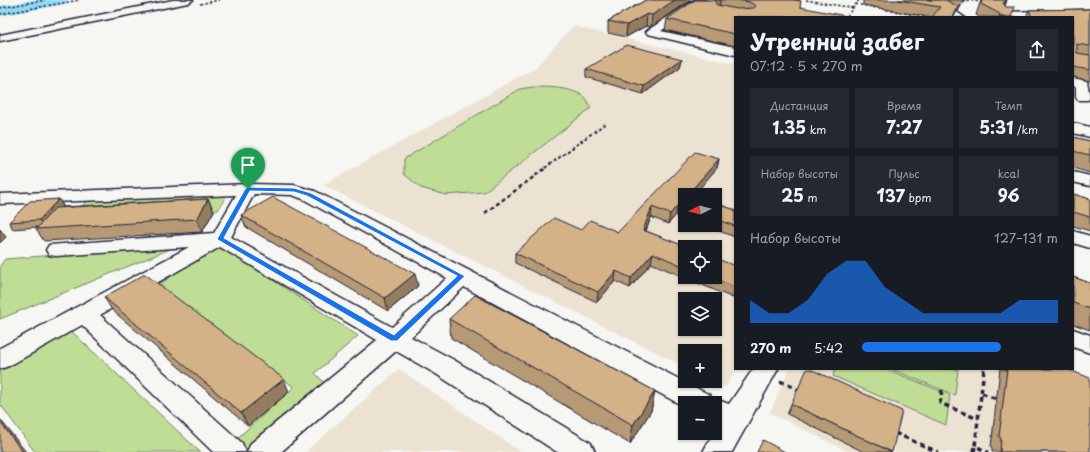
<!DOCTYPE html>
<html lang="ru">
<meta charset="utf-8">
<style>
body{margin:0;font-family:"Playpen Sans",sans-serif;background:#242831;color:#f1f3f6;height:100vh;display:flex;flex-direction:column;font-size:15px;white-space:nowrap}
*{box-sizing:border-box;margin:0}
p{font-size:13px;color:#9ea1a6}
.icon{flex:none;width:22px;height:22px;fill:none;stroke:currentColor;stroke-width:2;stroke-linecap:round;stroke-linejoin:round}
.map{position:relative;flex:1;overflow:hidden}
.sheet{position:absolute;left:734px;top:16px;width:340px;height:354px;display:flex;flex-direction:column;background:#171b24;border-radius:0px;box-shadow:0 1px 3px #0004}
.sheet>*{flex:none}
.needle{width:26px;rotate:264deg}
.fabs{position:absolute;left:678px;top:188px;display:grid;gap:8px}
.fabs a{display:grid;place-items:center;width:44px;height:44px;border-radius:0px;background:#171b24;box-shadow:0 1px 3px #0004;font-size:20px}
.pin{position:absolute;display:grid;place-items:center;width:34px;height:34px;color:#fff;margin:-41px -17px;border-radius:50% 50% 50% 0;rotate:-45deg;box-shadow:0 0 4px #0007}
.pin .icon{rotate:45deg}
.round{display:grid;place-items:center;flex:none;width:42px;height:42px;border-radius:0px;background:#242831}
.headline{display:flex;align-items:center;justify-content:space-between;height:68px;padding:0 16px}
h1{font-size:22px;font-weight:700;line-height:30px}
.stats{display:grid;grid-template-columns:repeat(3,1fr);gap:6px;height:68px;padding:4px 16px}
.stats div{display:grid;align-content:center;border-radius:0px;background:#242831;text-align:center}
.stats b{font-size:17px;font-weight:700}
.stats small{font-size:11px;font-weight:400}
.stats p{font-size:11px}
.chart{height:112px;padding:8px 16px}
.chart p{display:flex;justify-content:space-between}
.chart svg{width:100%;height:72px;margin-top:4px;fill:#1a73e8;opacity:.7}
ul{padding:0 16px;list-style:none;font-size:13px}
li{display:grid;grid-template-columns:64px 48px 1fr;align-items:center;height:30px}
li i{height:10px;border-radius:5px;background:#1a73e8}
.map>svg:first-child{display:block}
.built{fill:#ece2d2;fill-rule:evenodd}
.green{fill:#bfdd95;stroke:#708068}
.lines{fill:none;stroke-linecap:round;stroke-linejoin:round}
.river{fill:#91daf3;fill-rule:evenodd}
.minor-casing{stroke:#22223b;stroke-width:3}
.path-far3{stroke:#22223b;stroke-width:1.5;stroke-dasharray:2.5 2;stroke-linecap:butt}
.path-far2{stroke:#22223b;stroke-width:2;stroke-dasharray:3 2.5;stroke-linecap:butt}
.path-far1{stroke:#22223b;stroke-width:2.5;stroke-dasharray:4 3;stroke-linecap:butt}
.path{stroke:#22223b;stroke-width:3.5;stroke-dasharray:5 4;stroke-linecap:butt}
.minor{fill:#f6f6f2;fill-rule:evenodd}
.wall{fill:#b69974;stroke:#22223b}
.shaded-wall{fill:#947d5e;stroke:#22223b}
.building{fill:#d4b287;stroke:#22223b}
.route{fill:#1a73e8;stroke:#fff;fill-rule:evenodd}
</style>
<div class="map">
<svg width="1090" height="452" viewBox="0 0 1090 452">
<rect width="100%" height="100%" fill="#f6f6f2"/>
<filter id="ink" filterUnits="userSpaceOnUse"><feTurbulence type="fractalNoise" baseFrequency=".025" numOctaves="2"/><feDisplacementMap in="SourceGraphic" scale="8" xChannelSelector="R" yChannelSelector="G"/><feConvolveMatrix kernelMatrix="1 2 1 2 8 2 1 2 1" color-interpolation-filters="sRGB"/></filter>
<g filter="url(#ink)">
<path class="built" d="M573,26L735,64L736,369L726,387L713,381H715V351H685V367L323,185L535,68ZM685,195H715V225H685ZM685,247H715V277H685ZM685,299H715V329H685Z
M399,369L521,452H305Z
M789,369H1061L1090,452H849L770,413Z"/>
<path class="green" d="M532,87C548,87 571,87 585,97C587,99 589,105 591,108L484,192L446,195L421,188L404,174V159L520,89Z
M228,193L218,210L74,215L90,198Z
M218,244L358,336L315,373L330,389L250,452H245L235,440L294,387L157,286Z
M180,245L0,319V266L5,259Z
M69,329L200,452H35L0,404V370Z
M835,369H886L950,395L946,425L833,376Z
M891,369H958L955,395Z"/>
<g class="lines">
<path class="river" d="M33,0H68L66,3L60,5L0,16V6Z"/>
<g class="minor-casing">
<path id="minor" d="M173,0H193L188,3L0,41V35Z
M694,0H706L661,31L735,47V55L648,34L646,32L648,30Z
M927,0H939L964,17H952Z
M1090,10V16L1000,17L999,15L1004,12Z
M1073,78L1087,81L1090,97L1088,100H1078L1076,97V87L1073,86Z
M1073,123L1090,127V137L1073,133Z
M1073,172L1090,176V186L1073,182Z
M248,184L294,185L315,191L710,395L712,400L715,399L729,404L753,369H778L732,452H703L713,433H715L717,424L715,423V403H685V407L464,287L411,337L454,360L591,443L595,452H557L436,374L396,351L281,452H247L251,443L377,340L220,247L100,315L242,443L246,452H213L82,325L9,366L0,369V348L189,247L56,256L49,255L46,250L49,245L214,233L236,195L0,204V194ZM254,194L292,195L303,199L447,278L392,327L231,237Z
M1073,231L1090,236V248L1073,243Z
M1073,329L1090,335V353L1073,347Z"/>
</g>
<path class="path-far3" d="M806,0L853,8
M859,0L856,4L926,17
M962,0L983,2
M200,4L219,0
M0,8L45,0
M0,14L80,0
M847,16L856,4"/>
<path class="path-far2" d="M545,168L606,123"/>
<path class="path-far1" d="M485,213L547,167"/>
<path class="path" d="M984,369L975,446L988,452
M780,381L801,391
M942,390L940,403L978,419
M982,393L996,399
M895,433L938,452
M974,452L975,446"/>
<use href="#minor" class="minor"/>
</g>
<path class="wall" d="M646,0H691L651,27L646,26L626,37L608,33V21Z
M695,0H800V1L735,17V46L665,30L667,19Z
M863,0H964L958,11H957L954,17H928L863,5Z
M981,0H1007L1005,6L1011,17H979L976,15Z
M1090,9V81L1073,77V17H1026L1029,10Z
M682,59L680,67L643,94L586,77V69Z
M1073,137L1090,141V173L1073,168Z
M719,159L717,168L685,195V218L676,215L668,224L651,217L646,231L685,247V277H715L735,266V294L733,298L651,263L630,288L615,281L597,302L515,263V253L581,230L618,232Z
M1073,194L1090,199V231L1073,226Z
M59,199L63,206L62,207L208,199L214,211L202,232L44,241L36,229L37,227L13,229L9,222Z
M715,203L735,210V237L703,225H715Z
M241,215L418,286L388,311L246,227Z
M1073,277L1090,283V330L1073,324Z
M104,297L289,392L248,426L112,310Z
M449,319L655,391L651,411L630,444L451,338Z
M1000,369H1067L1090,452H992V448L991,447Z
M791,404L892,452H864L787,414Z"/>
<path class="shaded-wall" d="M675,0H691L651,27L652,15Z
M716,0H721L719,8L713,12L714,1Z
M963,0H964L958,11Z
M1007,0L1002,12L1003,3Z
M647,14L646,26L626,37L627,25Z
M682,59L680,67L643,94L644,86Z
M719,159L717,168L694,195H688V194Z
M59,199L63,206L44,227L39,220Z
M208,199L214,211L202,232L197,219Z
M678,205L676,215L668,224L670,214Z
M652,207L651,217L642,240L643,230Z
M0,229L6,237L0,243Z
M653,253L651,263L630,288L631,278Z
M616,271L615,281L597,302L598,292Z
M415,274L418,286L388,311L385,298Z
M735,289V294L733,298Z
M284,379L289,392L248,426L241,413Z
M655,391L651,411L630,444L633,425Z
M0,419L26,452H23L0,422Z"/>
<path class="building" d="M646,0H675L652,15L647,14L627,25L608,21Z
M695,0H716L714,1L717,5L737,9L754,8L756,6L749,2L737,0H793L801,1L800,7L851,17H735V34L667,19Z
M898,0H946L958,7L953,17H932L940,7Z
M982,0H1007L1003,3L1006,7H1015L1011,17H999L1000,14L981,4Z
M1090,9V46L1077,44V53L1090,55V70L1073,67V17H1032L1029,10Z
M627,45L682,59L644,86L586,69Z
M1073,137L1090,141V155L1073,151Z
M695,152L719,159L688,194L692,195H685V208L678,205L670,214L652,207L643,230L687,247H685V267L653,253L631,278L616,271L598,292L515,253L554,218L581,230L590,220L618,232Z
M1073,194L1090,199V217L1073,212Z
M273,197L415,274L385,298L241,215Z
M59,199L39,220L9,222L30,201Z
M208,199L197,219L36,229L55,208Z
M715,203L735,210V226L715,219Z
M715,258L735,266V287L710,277H715Z
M145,274L284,379L241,413L104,297Z
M1073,277L1090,283V309L1073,303Z
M475,295L655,391L633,425L449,319Z
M807,369H810L902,411L892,452L791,404Z
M1007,369H1067L1090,378V452H1000L1001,438L999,437Z
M0,422L23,452H0Z
M763,440L785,452H757Z"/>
</g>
<path class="route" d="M248,187L294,188L311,193L465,276L397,341H391L218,240L217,239L245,189ZM250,191L294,192L307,196L457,276L394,335L224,238Z"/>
</svg>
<div class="fabs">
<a><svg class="needle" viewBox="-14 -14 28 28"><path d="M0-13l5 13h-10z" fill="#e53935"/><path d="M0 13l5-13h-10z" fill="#9ea1a6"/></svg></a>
<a><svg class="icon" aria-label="locate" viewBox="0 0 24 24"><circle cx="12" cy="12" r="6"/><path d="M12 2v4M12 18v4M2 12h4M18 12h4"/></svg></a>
<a><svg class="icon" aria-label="layers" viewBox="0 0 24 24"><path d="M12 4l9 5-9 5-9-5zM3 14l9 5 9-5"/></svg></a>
<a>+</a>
<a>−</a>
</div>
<div class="pin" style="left:248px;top:189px;background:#1e9e55"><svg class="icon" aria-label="arrive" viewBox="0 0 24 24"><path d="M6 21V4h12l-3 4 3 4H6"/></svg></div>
<section class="sheet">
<div class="headline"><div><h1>Утренний забег</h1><p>07:12 · 5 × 270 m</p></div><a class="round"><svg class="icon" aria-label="share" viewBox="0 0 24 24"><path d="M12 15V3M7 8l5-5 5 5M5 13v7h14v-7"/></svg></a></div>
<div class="stats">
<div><p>Дистанция</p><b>1.35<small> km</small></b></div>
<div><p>Время</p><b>7:27</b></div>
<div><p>Темп</p><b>5:31<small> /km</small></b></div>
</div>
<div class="stats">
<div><p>Набор высоты</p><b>25<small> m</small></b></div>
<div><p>Пульс</p><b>137<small> bpm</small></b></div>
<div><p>kcal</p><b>96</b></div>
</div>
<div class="chart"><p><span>Набор высоты</span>127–131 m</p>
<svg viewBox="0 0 160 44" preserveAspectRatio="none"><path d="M0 44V30L10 38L20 38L30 30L40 14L50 6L60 6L70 22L80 30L90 38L100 38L110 38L120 38L130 38L140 30L150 30L160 30V44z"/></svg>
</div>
<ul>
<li><b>270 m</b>5:42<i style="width:71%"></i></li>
</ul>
</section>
</div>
